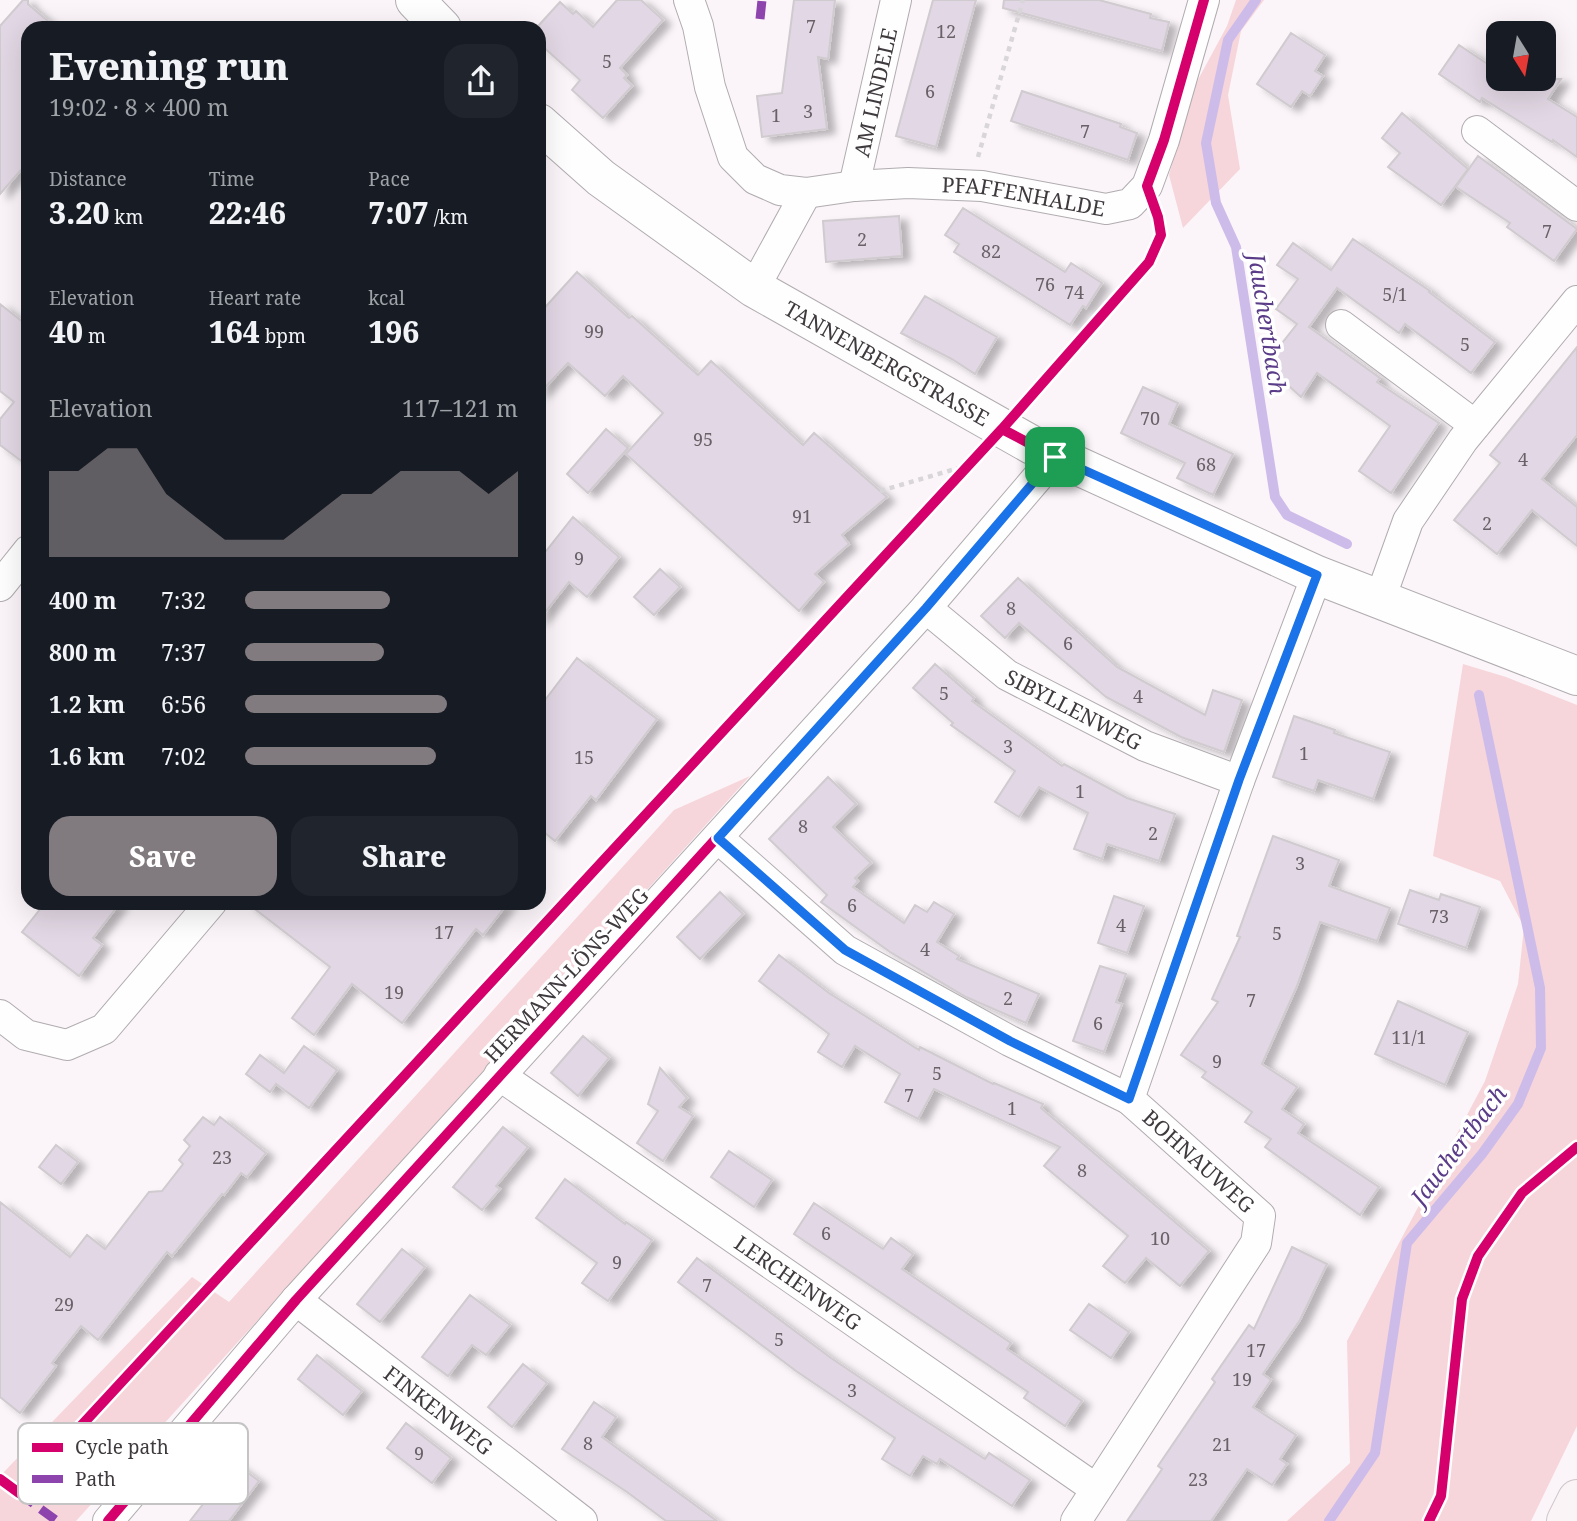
<!DOCTYPE html>
<meta charset="utf-8">
<style>
body{margin:0;font-family:"Noto Serif",serif;background:#20242c;color:#f1f3f6;height:100vh;display:flex;flex-direction:column;font-size:26px;white-space:nowrap}
*{box-sizing:border-box;margin:0}
p{font-size:23px;color:#9ea1a6}
.icon{flex:none;width:38px;height:38px;fill:none;stroke:currentColor;stroke-width:2;stroke-linecap:round;stroke-linejoin:round}
.map{position:relative;flex:1;overflow:hidden}
.drawer{position:absolute;left:21px;top:21px;width:525px;height:889px;display:flex;flex-direction:column;background:#171b24;border-radius:21px;box-shadow:0 7px 28px #0002}
.drawer>*{flex:none}
.needle{width:46px;rotate:169deg}
.controls{position:absolute;left:1486px;top:21px;display:grid;gap:14px}
.controls a{display:grid;place-items:center;width:70px;height:70px;border-radius:14px;background:#171b24;box-shadow:0 7px 28px #0002;font-size:35px}
.pin{position:absolute;display:grid;place-items:center;width:60px;height:60px;color:#fff;margin:-30px;border-radius:14px;box-shadow:0 4px 10px #0006}
.round{display:grid;place-items:center;flex:none;width:74px;height:74px;border-radius:21px;background:#20242c}
.headline{display:flex;align-items:center;justify-content:space-between;height:119px;padding:0 28px}
h1{font-size:38px;font-weight:800;line-height:52px}
.metrics{display:grid;grid-template-columns:repeat(3,1fr);gap:10px;height:119px;padding:7px 28px}
.metrics div{display:grid;align-content:center}
.metrics b{font-size:30px;font-weight:800}
.metrics small{font-size:19px;font-weight:400}
.metrics p{font-size:19px}
.chart{height:196px;padding:14px 28px}
.chart p{display:flex;justify-content:space-between}
.chart svg{width:100%;height:126px;margin-top:7px;fill:#817b7f;opacity:.7}
.button{display:flex;gap:14px;margin-top:auto;padding:14px 28px}
.button a{flex:1;height:80px;border-radius:21px;background:#817b7f;color:#fff;font-size:28px;font-weight:800;line-height:80px;text-align:center}
.button a+a{background:#20242c;color:#f1f3f6}
ul{padding:0 28px;list-style:none;font-size:23px}
li{display:grid;grid-template-columns:112px 84px 1fr;align-items:center;height:52px}
li i{height:18px;border-radius:9px;background:#817b7f}
.map>svg:first-child{display:block}
.green{fill:#f6d6da}
.lines{fill:none;stroke-linecap:round;stroke-linejoin:round}
.stream{stroke:#cdbcea;stroke-width:10}
.building{fill:#e2d7e4;stroke:#d0cbcf;stroke-width:2;filter:url(#shadow)}
.street-casing{stroke:#b0acaf;stroke-width:32}
.secondary-casing{stroke:#b0acaf;stroke-width:40}
.primary-casing{stroke:#d0c5ca;stroke-width:40}
.path{stroke:#d8d6d8;stroke-width:4.5;stroke-dasharray:5 5;stroke-linecap:butt}
.street{stroke:#fefefe;stroke-width:30}
.secondary{stroke:#fefefe;stroke-width:38}
.primary{stroke:#faf4f6;stroke-width:38}
.quiet{stroke:#8e44ad;stroke-width:9;stroke-dasharray:18 9;stroke-linecap:butt}
.cycleway-casing{stroke:#fff;stroke-width:15}
.cycleway{stroke:#d6006c;stroke-width:10}
.route-casing{stroke:#fff;stroke-width:14}
.route{stroke:#1a73e8;stroke-width:9}
.labels{text-anchor:middle;dominant-baseline:central;stroke-width:7;stroke-linejoin:round;paint-order:stroke}
.number-label{font-size:18px;fill:#686168}
.street-label{font-size:21px;fill:#3f3a3e;stroke:#fff}
.water-label{font-size:23px;font-style:italic;fill:#5b3c88;stroke:#fff}
.key{fill:#fff;stroke:#c5c4c5;stroke-width:2}
.key-label{font-size:19px;fill:#3f3a3e}
</style>
<div class="map">
<svg width="1577" height="1521" viewBox="0 0 1577 1521">
<defs>
<filter id="shadow"><feDropShadow dx="8" dy="4.5" stdDeviation="3.5" flood-color="#0004"/></filter>
</defs>
<rect width="100%" height="100%" fill="#fbf5f9"/>
<path class="green" d="M1236,0H1264L1241,31L1228,95L1240,169L1183,228L1169,175L1193,89L1227,26Z
M1463,664L1506,677L1577,705V1426L1531,1521H1287L1350,1463L1347,1341L1485,1081L1518,984L1524,927L1500,881L1433,856Z
M750,776L76,1521H0V1476L192,1277L229,1302L674,810Z"/>
<g class="lines">
<path class="stream" d="M1256,0L1228,40L1206,143L1216,203L1236,247L1275,497L1287,515L1347,544
M1329,1521L1375,1453L1407,1243L1482,1154L1518,1104L1541,1048L1540,988L1479,695"/>
</g>
<path class="building" d="M23,0H28V4L56,28H28V162L0,194V26Z
M617,0H641L663,20L620,68L627,75L624,78L632,86L603,118L572,90L580,80L539,43V25L560,2L573,14L576,11L593,27Z
M794,0H835L828,59L818,57L827,129L762,137L757,96L782,93Z
M933,0H976L936,147L896,136Z
M1004,0H1099L1151,14L1150,18L1169,22L1162,51L1003,8Z
M1291,33L1325,55L1315,71L1323,76L1310,96L1302,91L1291,107L1257,84Z
M1459,45L1498,71V79H1509L1525,89L1531,79H1561L1548,99L1577,117V157L1553,140L1552,142L1482,98L1480,102L1439,74Z
M1022,91L1121,124L1120,127L1137,133L1128,160L1011,121Z
M1402,113L1468,169L1441,205L1388,167L1400,153L1382,138Z
M1478,156L1577,229L1554,261L1507,227L1510,223L1456,187Z
M963,208L1065,272L1071,263L1102,283L1086,308L1083,306L1070,325L954,252L959,244L945,235Z
M899,216L902,256L826,262L823,221Z
M1353,239L1430,291L1429,292L1495,342L1471,373L1405,324L1399,333L1337,288L1309,327L1380,378L1377,382L1439,423L1391,493L1359,471L1390,426L1317,373L1301,397L1279,377L1275,352L1297,324L1276,309L1298,279L1277,265L1293,243L1331,270Z
M577,272L629,318L632,316L698,375L711,361L803,445L814,433L887,497L842,535L849,544L815,574L824,582L799,611L626,454L663,413L623,376L605,396L568,363L539,394V314Z
M925,296L997,337L975,374L952,359L901,333Z
M0,304L28,326V466L0,445V419L14,402L0,391Z
M1577,347V435L1542,479L1577,507V546L1532,510L1497,554L1454,520L1500,463L1490,455Z
M1143,387L1178,403L1169,424L1233,454L1213,495L1177,478L1185,463L1121,433Z
M606,429L628,448L588,493L567,474Z
M573,517L619,557L587,597L569,582L539,620V560Z
M660,569L680,587L654,615L634,597Z
M1018,578L1117,667L1205,715L1213,690L1242,700L1224,752L1181,737L1106,697L1019,623L1005,638L981,616Z
M577,658L657,719L596,800L591,796L555,841L539,828V708Z
M935,664L974,698L972,701L1062,766L1064,764L1127,798L1175,814L1159,861L1107,844L1102,859L1074,849L1088,813L1039,787L1019,817L995,802L1015,771L951,725L953,723L913,688Z
M1294,716L1335,730L1334,733L1390,752L1373,799L1318,780L1314,791L1273,777Z
M828,777L856,804L833,827L871,863L855,878L858,881L853,887L904,923L915,905L927,912L934,902L954,914L937,942L959,956L957,959L1039,994L1026,1023L966,997L890,952L821,902L827,895L769,839Z
M1273,836L1339,860L1329,886L1390,908L1377,941L1320,922L1297,986L1262,1064L1297,1087L1282,1109L1304,1124L1298,1133L1379,1187L1360,1215L1265,1147L1271,1139L1245,1122L1252,1112L1202,1077L1206,1072L1181,1055L1218,1002L1212,999L1240,937L1237,936Z
M1410,890L1439,900L1441,894L1480,907L1466,948L1398,924Z
M720,892L743,914L700,959L677,937Z
M1114,896L1144,906L1127,953L1098,943Z
M45,903H120L93,938L102,945L79,976L22,932Z
M247,903H508L483,935L476,929L402,1023L352,984L314,1035L292,1018L330,967Z
M779,955L829,993L919,1050L920,1047L993,1084L994,1083L1043,1104L1041,1108L1209,1251L1180,1286L1146,1258L1125,1283L1103,1266L1128,1236L1044,1166L1060,1147L934,1089L918,1119L885,1102L900,1074L855,1046L842,1067L818,1052L829,1034L759,981Z
M1100,966L1126,974L1116,1002L1122,1004L1104,1052L1073,1041Z
M1398,1001L1468,1032L1445,1085L1375,1054Z
M583,1036L609,1058L578,1096L551,1073Z
M304,1046L337,1070L309,1108L276,1084L270,1092L246,1074L260,1055L284,1073Z
M660,1068L687,1098L679,1107L693,1116L663,1161L637,1143L658,1111L648,1104Z
M203,1117L214,1125L220,1117L266,1153L247,1177L241,1173L224,1195L222,1194L172,1256L167,1252L98,1340L81,1326L52,1363L56,1366L20,1413L0,1397V1202L70,1257L87,1235L105,1249L149,1192L162,1191L183,1164L179,1160L190,1146L184,1140Z
M503,1127L528,1147L496,1186L500,1189L482,1210L453,1187Z
M56,1145L78,1162L61,1184L39,1167Z
M729,1151L772,1180L754,1207L711,1177Z
M565,1179L625,1224L626,1222L652,1240L608,1301L582,1283L597,1263L536,1218Z
M814,1203L883,1249L891,1238L913,1254L902,1269L1011,1343L1007,1349L1082,1401L1065,1426L1024,1398L1028,1392L794,1234Z
M1292,1247L1327,1264L1300,1320L1263,1374L1271,1380L1253,1407L1296,1435L1280,1459L1287,1464L1272,1485L1247,1469L1211,1521H1127L1162,1469L1158,1466L1215,1382L1212,1379L1249,1325L1254,1329Z
M402,1249L425,1267L380,1322L357,1304Z
M697,1258L831,1358L901,1405L985,1459L989,1453L1030,1480L1012,1506L940,1459L937,1464L923,1456L910,1476L882,1459L895,1438L796,1371L678,1282Z
M470,1295L510,1325L486,1355L472,1345L448,1376L422,1357Z
M1089,1304L1129,1332L1111,1358L1070,1330Z
M317,1355L362,1391L343,1415L298,1379Z
M523,1364L547,1383L512,1427L488,1407Z
M594,1402L616,1417L602,1437L717,1521H666L627,1492L562,1449Z
M406,1423L451,1458L432,1483L387,1448Z
M235,1463L259,1481L229,1521H190Z"/>
<g class="lines">
<g class="street-casing">
<g id="street">
<path id="s1" d="M689,0L698,26L710,87L733,157L755,179L780,190L806,193L854,186L908,183L982,186L1106,209L1130,204L1147,186L1164,140L1204,0"/>
<path d="M1477,131L1577,206"/>
<path id="s2" d="M854,186L896,0"/>
<path d="M754,288L806,193"/>
<path d="M1341,325L1475,425"/>
<path d="M0,586L28,551"/>
<path d="M1380,599L1408,521L1463,440L1577,301"/>
<path id="s3" d="M926,608L1007,675L1145,746L1239,781"/>
<path d="M718,838L845,950L1010,1041L1129,1099"/>
<path d="M0,1015L26,1035L67,1045L104,1029L211,903"/>
<path id="s4" d="M499,1075L1096,1489"/>
<path id="s5" d="M296,1300L582,1521"/>
<path d="M108,1521L296,1300L926,608L1055,457"/>
<path d="M1076,1521L1256,1243L1260,1216L1129,1099L1239,781L1317,575"/>
</g>
</g>
<g class="secondary-casing">
<g id="secondary">
<path d="M415,0L442,28"/>
<path id="s6" d="M539,123L601,178L754,288L1032,445L1317,575L1577,676"/>
</g>
</g>
<g class="primary-casing">
<path id="primary" d="M1566,1521L1577,1499"/>
</g>
<path class="path" d="M978,157L1023,0
M880,491L969,465"/>
<use href="#street" class="street"/>
<use href="#secondary" class="secondary"/>
<use href="#primary" class="primary"/>
<path class="quiet" d="M760,19L762,0
M19,1493L57,1521"/>
<g class="cycleway-casing">
<path id="cycleway" d="M0,1479L19,1493L1002,429L1149,262L1161,235L1158,217L1147,186L1164,140L1204,0
M108,1521L296,1300L926,608L1055,457L1002,429
M1429,1521L1441,1496L1462,1299L1478,1256L1522,1193L1577,1147"/>
</g>
<use href="#cycleway" class="cycleway"/>
</g>
<g class="lines">
<g class="route-casing">
<path id="route" d="M1055,457L1317,575L1239,780L1129,1099L1010,1041L845,950L718,838L926,608Z"/>
</g>
<use href="#route" class="route"/>
</g>
<g class="labels">
<g class="number-label">
<text x="811" y="26">7</text>
<text x="946" y="31">12</text>
<text x="607" y="61">5</text>
<text x="930" y="91">6</text>
<text x="808" y="111">3</text>
<text x="776" y="115">1</text>
<text x="1085" y="131">7</text>
<text x="1547" y="231">7</text>
<text x="862" y="239">2</text>
<text x="991" y="251">82</text>
<text x="1045" y="284">76</text>
<text x="1074" y="292">74</text>
<text x="1395" y="294">5/1</text>
<text x="594" y="331">99</text>
<text x="1465" y="344">5</text>
<text x="1150" y="418">70</text>
<text x="703" y="439">95</text>
<text x="1523" y="459">4</text>
<text x="1206" y="464">68</text>
<text x="802" y="516">91</text>
<text x="1487" y="523">2</text>
<text x="579" y="558">9</text>
<text x="1011" y="608">8</text>
<text x="1068" y="643">6</text>
<text x="944" y="693">5</text>
<text x="1138" y="696">4</text>
<text x="1008" y="746">3</text>
<text x="1304" y="753">1</text>
<text x="584" y="757">15</text>
<text x="1080" y="791">1</text>
<text x="803" y="826">8</text>
<text x="1153" y="833">2</text>
<text x="1300" y="863">3</text>
<text x="852" y="905">6</text>
<text x="1439" y="916">73</text>
<text x="1121" y="925">4</text>
<text x="444" y="932">17</text>
<text x="1277" y="933">5</text>
<text x="925" y="949">4</text>
<text x="394" y="992">19</text>
<text x="1008" y="998">2</text>
<text x="1251" y="1000">7</text>
<text x="1098" y="1023">6</text>
<text x="1409" y="1037">11/1</text>
<text x="1217" y="1061">9</text>
<text x="937" y="1073">5</text>
<text x="909" y="1095">7</text>
<text x="1012" y="1108">1</text>
<text x="222" y="1157">23</text>
<text x="1082" y="1170">8</text>
<text x="826" y="1233">6</text>
<text x="1160" y="1238">10</text>
<text x="617" y="1262">9</text>
<text x="707" y="1285">7</text>
<text x="64" y="1304">29</text>
<text x="779" y="1339">5</text>
<text x="1256" y="1350">17</text>
<text x="1242" y="1379">19</text>
<text x="852" y="1390">3</text>
<text x="588" y="1443">8</text>
<text x="1222" y="1444">21</text>
<text x="419" y="1453">9</text>
<text x="1198" y="1479">23</text>
</g>
<g class="street-label">
<text stroke="none"><textPath href="#s2" startOffset="96">AM LINDELE</textPath></text>
<text stroke="none"><textPath href="#s1" startOffset="467">PFAFFENHALDE</textPath></text>
<text stroke="none"><textPath href="#s6" startOffset="424">TANNENBERGSTRASSE</textPath></text>
<text stroke="none"><textPath href="#s3" startOffset="180">SIBYLLENWEG</textPath></text>
<text transform="translate(566 975) rotate(-47)">HERMANN-LÖNS-WEG</text>
<text transform="translate(1199 1161) rotate(42)">BOHNAUWEG</text>
<text stroke="none"><textPath href="#s4" startOffset="364">LERCHENWEG</textPath></text>
<text stroke="none"><textPath href="#s5" startOffset="180">FINKENWEG</textPath></text>
</g>
<g class="water-label">
<text transform="translate(1268 324) rotate(81)">Jauchertbach</text>
<text transform="translate(1458 1145) rotate(-53)">Jauchertbach</text>
</g>
</g>
<rect x="18" y="1423" width="230" height="81" rx="10" class="key"/>
<rect x="32" y="1443" width="31" height="9" fill="#d6006c"/>
<rect x="32" y="1475" width="31" height="8" fill="#8e44ad"/>
<g class="key-label">
<text x="75" y="1454">Cycle path</text>
<text x="75" y="1486">Path</text>
</g>
</svg>
<div class="controls">
<a><svg class="needle" viewBox="-14 -14 28 28"><path d="M0-13l5 13h-10z" fill="#e53935"/><path d="M0 13l5-13h-10z" fill="#9ea1a6"/></svg></a>
</div>
<div class="pin" style="left:1055px;top:457px;background:#1e9e55"><svg class="icon" aria-label="arrive" viewBox="0 0 24 24"><path d="M6 21V4h12l-3 4 3 4H6"/></svg></div>
<section class="drawer">
<div class="headline"><div><h1>Evening run</h1><p>19:02 · 8 × 400 m</p></div><a class="round"><svg class="icon" aria-label="share" viewBox="0 0 24 24"><path d="M12 15V3M7 8l5-5 5 5M5 13v7h14v-7"/></svg></a></div>
<div class="metrics">
<div><p>Distance</p><b>3.20<small> km</small></b></div>
<div><p>Time</p><b>22:46</b></div>
<div><p>Pace</p><b>7:07<small> /km</small></b></div>
</div>
<div class="metrics">
<div><p>Elevation</p><b>40<small> m</small></b></div>
<div><p>Heart rate</p><b>164<small> bpm</small></b></div>
<div><p>kcal</p><b>196</b></div>
</div>
<div class="chart"><p><span>Elevation</span>117–121 m</p>
<svg viewBox="0 0 160 44" preserveAspectRatio="none"><path d="M0 44V14L10 14L20 6L30 6L40 22L50 30L60 38L70 38L80 38L90 30L100 22L110 22L120 14L130 14L140 14L150 22L160 14V44z"/></svg>
</div>
<ul>
<li><b>400 m</b>7:32<i style="width:53%"></i></li>
<li><b>800 m</b>7:37<i style="width:51%"></i></li>
<li><b>1.2 km</b>6:56<i style="width:74%"></i></li>
<li><b>1.6 km</b>7:02<i style="width:70%"></i></li>
</ul>
<div class="button"><a>Save</a><a>Share</a></div>
</section>
</div>
